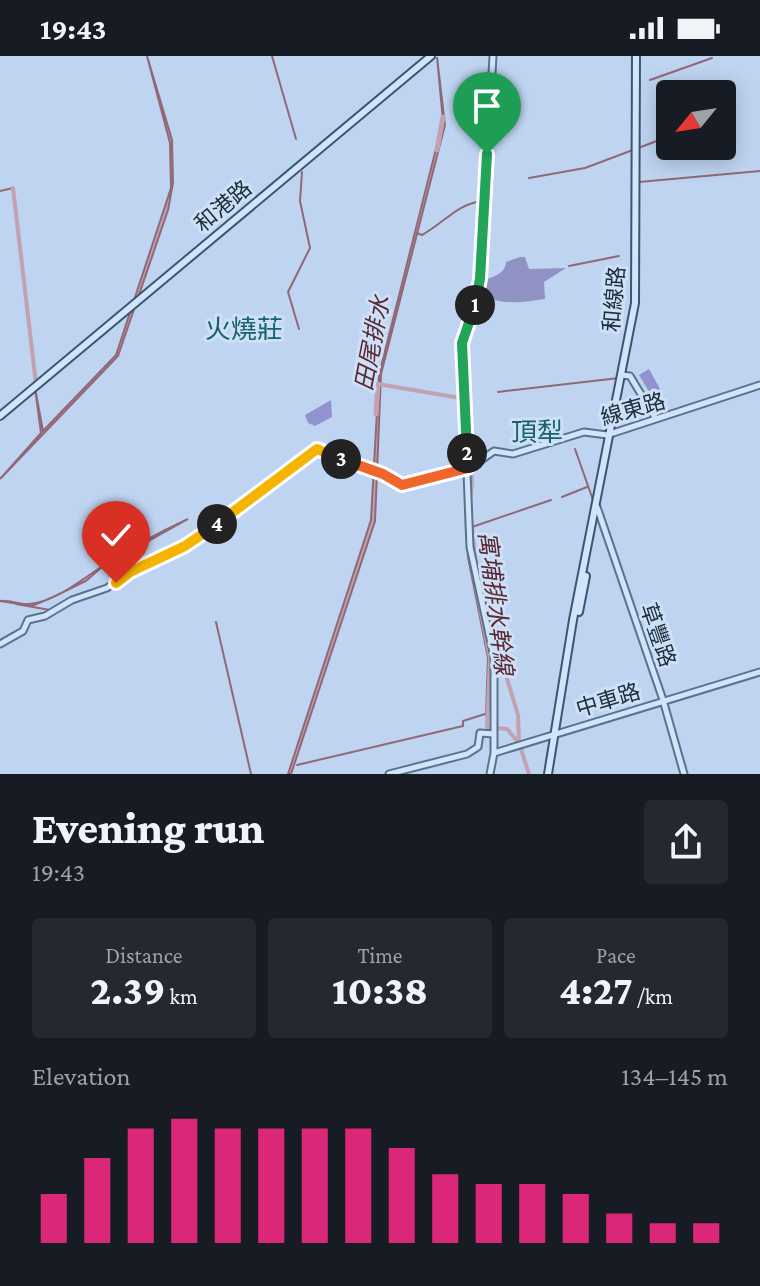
<!DOCTYPE html>
<meta charset="utf-8">
<style>
body{margin:0;font-family:"Crimson Pro","Noto Sans TC",serif;background:#242831;color:#f1f3f6;height:100vh;display:flex;flex-direction:column;font-size:30px;white-space:nowrap}
*{box-sizing:border-box;margin:0}
p{font-size:26px;color:#9ea1a6}
.icon{flex:none;width:44px;height:44px;fill:none;stroke:currentColor;stroke-width:2;stroke-linecap:round;stroke-linejoin:round}
.map{position:relative;height:718px;overflow:hidden}
.panel{display:flex;flex-direction:column;background:#171b24;flex:1}
.panel>*{flex:none}
.needle{width:52px;rotate:240deg}
.tools{position:absolute;left:656px;top:24px;display:grid;gap:16px}
.tools a{display:grid;place-items:center;width:80px;height:80px;border-radius:8px;background:#171b24;box-shadow:0 4px 20px #0003;font-size:40px}
.pin{position:absolute;display:grid;place-items:center;width:68px;height:68px;color:#fff;margin:-82px -34px;border-radius:50% 50% 50% 0;rotate:-45deg;box-shadow:0 0 8px #0007}
.pin .icon{rotate:45deg}
.km{position:absolute;width:40px;height:40px;margin:-20px;border-radius:50%;background:#222;color:#fff;font-size:22px;line-height:40px;text-align:center}
.round{display:grid;place-items:center;flex:none;width:84px;height:84px;border-radius:8px;background:#242831}
.headline{display:flex;align-items:center;justify-content:space-between;height:136px;padding:0 32px}
h1{font-size:44px;font-weight:800;line-height:60px}
.metrics{display:grid;grid-template-columns:repeat(3,1fr);gap:12px;height:136px;padding:8px 32px}
.metrics div{display:grid;align-content:center;border-radius:8px;background:#242831;text-align:center}
.metrics b{font-size:40px;font-weight:800}
.metrics small{font-size:22px;font-weight:400}
.metrics p{font-size:22px}
.chart{height:224px;padding:16px 32px}
.chart p{display:flex;justify-content:space-between}
.chart svg{width:100%;height:144px;margin-top:8px;stroke:#db2777;stroke-width:6}
.status{display:flex;justify-content:space-between;align-items:center;height:56px;padding:0 40px;background:#171b24;direction:ltr}
.status svg{height:22px;fill:currentColor}
.map>svg:first-child{display:block}
.green{fill:#9192d0}
.cemetery{fill:#9192c4}
.water{fill:#c2a2b0;stroke:#916878;stroke-width:2}
.lines{fill:none;stroke-linecap:round;stroke-linejoin:round}
.stream{stroke:#916878;stroke-width:2}
.canal{stroke:#c2a2b0;stroke-width:4}
.river{stroke:#c2a2b0;stroke-width:5}
.tertiary-casing{stroke:#55758b;stroke-width:9}
.secondary-casing{stroke:#38596d;stroke-width:10}
.tertiary{stroke:#d2e4fc;stroke-width:5}
.secondary{stroke:#d2e4fc;stroke-width:6}
.split-1-casing{stroke:#fff;stroke-width:16}
.split-2-casing{stroke:#fff;stroke-width:16}
.split-3-casing{stroke:#fff;stroke-width:16}
.split-4-casing{stroke:#fff;stroke-width:16}
.split-5-casing{stroke:#fff;stroke-width:16}
.split-1{stroke:#22a559;stroke-width:10}
.split-2{stroke:#22a559;stroke-width:10}
.split-3{stroke:#f0652b;stroke-width:10}
.split-4{stroke:#f5b400;stroke-width:10}
.split-5{stroke:#f5b400;stroke-width:10}
.labels{text-anchor:middle;dominant-baseline:central;stroke-width:6;stroke-linejoin:round;paint-order:stroke}
.street-label{font-size:22px;fill:#1b2e39;stroke:#cee0f8}
.water-label{font-size:24px;font-style:italic;fill:#5a2932;stroke:#cee0f8}
.quarter-label{font-size:26px;fill:#176369;stroke:#cee0f8}
</style>
<div class="status"><b>19:43</b><svg viewBox="0 0 49 12"><path d="M0 12V9h3v3zM5 12V6h3v6zM10 12V3h3v9zM15 12V0h3v12zM26 1h20v11H26zM47 4h2v5h-2z"/></svg></div>
<div class="map">
<svg width="760" height="718" viewBox="0 0 760 718">
<rect width="100%" height="100%" fill="#bed4f1"/>
<path class="green" d="M649,313L660,333L654,344L639,319Z
M331,344L332,361L315,370L308,367L305,359Z"/>
<path class="cemetery" d="M520,201H525L529,213L566,212L544,226L545,243C525,246 496,251 482,236L481,225C492,221 505,219 506,206Z"/>
<path class="water" d="M147,0L172,84L173,127L168,154L118,300L0,423L41,377L35,332L43,375L116,299L171,132L170,87Z
M437,1L445,69L381,318L375,465L291,718H288L371,464L379,319L443,65Z
M188,463L102,511L86,525L53,541L32,550L0,545C7,543 19,549 29,548C57,546 84,521 106,508C132,491 160,476 188,463Z"/>
<g class="lines">
<path class="stream" d="M272,0L296,83
M650,24L712,2
M529,122L585,112L670,80
M639,126L760,115
M0,135L13,132
M417,177L422,179C444,167 457,148 482,145
M569,210L619,200
M299,273L288,236L310,192L300,145L302,116
M498,336L619,322
M463,372V386
M575,393L593,444
M465,424L468,501L488,602L486,659
M562,441L587,431
M472,471L551,444
M16,548L50,554
M216,566L251,718
M297,709L463,670V665L485,658"/>
<path class="canal" d="M13,132L36,328
M475,237L480,190
M378,328L460,342L464,347
M466,439L467,479
M470,444L472,426L465,291L471,261
M472,472L475,503
M469,495L490,602L487,671L507,673L519,687L529,718
M484,547L518,659L519,687"/>
<path class="river" d="M437,94L443,61
M376,358L378,328"/>
<g class="tertiary-casing">
<path id="tertiary" d="M622,319L630,320L656,363
M597,451L663,644L684,718
M0,588L23,575L28,564L45,560L72,544L107,532L130,516L193,486L317,393L383,418L402,429L470,412L494,395L513,398L584,376L607,379L760,329
M494,697L760,616
M389,718L467,698L478,691L480,677L494,678
M490,718L494,697V601L470,491L462,292C463,268 477,248 480,223L493,0"/>
</g>
<g class="secondary-casing">
<path id="secondary" d="M0,360L431,0
M579,556L586,520
M548,718L573,564L635,247L636,0"/>
</g>
<use href="#tertiary" class="tertiary"/>
<use href="#secondary" class="secondary"/>
</g>
<g class="lines">
<g class="split-1-casing">
<path id="split-1" d="M475,249L480,223L487,98"/>
</g>
<g class="split-2-casing">
<path id="split-2" d="M467,397L462,287L475,249"/>
</g>
<g class="split-3-casing">
<path id="split-3" d="M341,403L383,418L402,429L468,412L467,397"/>
</g>
<g class="split-4-casing">
<path id="split-4" d="M217,468L317,393L341,403"/>
</g>
<g class="split-5-casing">
<path id="split-5" d="M116,527L130,516L185,490L217,468"/>
</g>
<use href="#split-1" class="split-1"/>
<use href="#split-2" class="split-2"/>
<use href="#split-3" class="split-3"/>
<use href="#split-4" class="split-4"/>
<use href="#split-5" class="split-5"/>
</g>
<g class="labels">
<g class="street-label">
<text transform="translate(223 150) rotate(-40)">和港路</text>
<text transform="translate(614 243) rotate(-85)">和線路</text>
<text transform="translate(633 353) rotate(-16)">線東路</text>
<text transform="translate(658 579) rotate(71)">草豐路</text>
<text transform="translate(608 644) rotate(-17)">中車路</text>
</g>
<g class="water-label">
<text transform="translate(372 287) rotate(-79)">田尾排水</text>
<text transform="translate(496 547) rotate(83)">寓埔排水幹線</text>
</g>
<g class="quarter-label">
<text x="244" y="273">火燒莊</text>
<text x="537" y="376">頂犁</text>
</g>
</g>
</svg>
<div class="tools">
<a><svg class="needle" viewBox="-14 -14 28 28"><path d="M0-13l5 13h-10z" fill="#e53935"/><path d="M0 13l5-13h-10z" fill="#9ea1a6"/></svg></a>
</div>
<div class="pin" style="left:487px;top:98px;background:#1e9e55"><svg class="icon" aria-label="arrive" viewBox="0 0 24 24"><path d="M6 21V4h12l-3 4 3 4H6"/></svg></div>
<div class="pin" style="left:116px;top:527px;background:#d93025"><svg class="icon" aria-label="check" viewBox="0 0 24 24"><path d="M5 12l5 5 9-10"/></svg></div>
<b class="km" style="left:475px;top:249px">1</b>
<b class="km" style="left:467px;top:397px">2</b>
<b class="km" style="left:341px;top:403px">3</b>
<b class="km" style="left:217px;top:468px">4</b>
</div>
<section class="panel">
<div class="headline"><div><h1>Evening run</h1><p>19:43</p></div><a class="round"><svg class="icon" aria-label="share" viewBox="0 0 24 24"><path d="M12 15V3M7 8l5-5 5 5M5 13v7h14v-7"/></svg></a></div>
<div class="metrics">
<div><p>Distance</p><b>2.39<small> km</small></b></div>
<div><p>Time</p><b>10:38</b></div>
<div><p>Pace</p><b>4:27<small> /km</small></b></div>
</div>
<div class="chart"><p><span>Elevation</span>134–145 m</p>
<svg viewBox="0 0 160 44" preserveAspectRatio="none"><path d="M5 44V29M15 44V18M25 44V9M35 44V6M45 44V9M55 44V9M65 44V9M75 44V9M85 44V15M95 44V23M105 44V26M115 44V26M125 44V29M135 44V35M145 44V38M155 44V38"/></svg>
</div>
</section>
